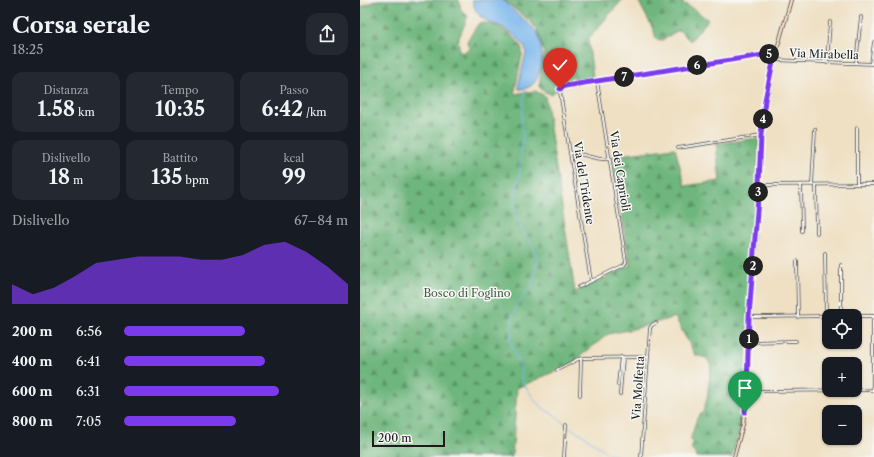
<!DOCTYPE html>
<html lang="it">
<meta charset="utf-8">
<style>
body{margin:0;font-family:"Libre Caslon Text",serif;background:#242831;color:#f1f3f6;height:100vh;display:flex;flex-direction:column;font-size:15px;white-space:nowrap}
*{box-sizing:border-box;margin:0}
p{font-size:13px;color:#9ea1a6}
.icon{flex:none;width:22px;height:22px;fill:none;stroke:currentColor;stroke-width:2;stroke-linecap:round;stroke-linejoin:round}
.map{position:relative;flex:1;overflow:hidden}
.drawer{display:flex;flex-direction:column;background:#171b24;width:360px}
.drawer>*{flex:none}
.buttons{position:absolute;left:462px;top:309px;display:grid;gap:8px}
.buttons a{display:grid;place-items:center;width:40px;height:40px;border-radius:8px;background:#171b24;box-shadow:0 1px 3px #0004;font-size:20px}
.scale{position:absolute;left:12px;bottom:10px;width:73px;box-sizing:border-box;padding-left:4px;border:2px solid #1c1c1c;border-top:0;font-size:11px;line-height:14px;white-space:nowrap;color:#1c1c1c;-webkit-text-stroke:3px #f6f6f2;paint-order:stroke}
.pin{position:absolute;display:grid;place-items:center;width:34px;height:34px;color:#fff;margin:-41px -17px;border-radius:50% 50% 50% 0;rotate:-45deg;box-shadow:0 0 4px #0007}
.pin .icon{rotate:45deg}
.km{position:absolute;width:20px;height:20px;margin:-10px;border-radius:50%;background:#222;color:#fff;font-size:11px;line-height:20px;text-align:center}
.round{display:grid;place-items:center;flex:none;width:42px;height:42px;border-radius:12px;background:#242831}
.summary{display:flex;align-items:center;justify-content:space-between;height:68px;padding:0 12px}
h1{font-size:22px;font-weight:800;line-height:30px}
.stats{display:grid;grid-template-columns:repeat(3,1fr);gap:6px;height:68px;padding:4px 12px}
.stats div{display:grid;align-content:center;border-radius:10px;background:#242831;text-align:center}
.stats b{font-size:20px;font-weight:800}
.stats small{font-size:11px;font-weight:400}
.stats p{font-size:11px}
.chart{height:112px;padding:8px 12px}
.chart p{display:flex;justify-content:space-between}
.chart svg{width:100%;height:72px;margin-top:4px;fill:#7c3aed;opacity:.7}
ul{padding:0 12px;list-style:none;font-size:13px}
li{display:grid;grid-template-columns:64px 48px 1fr;align-items:center;height:30px}
li i{height:10px;border-radius:5px;background:#7c3aed}
main{display:flex;flex:1;min-height:0}
.map>svg:first-child{display:block}
.forest{fill:url(#forest-firs);stroke:#45694c}
.water{fill:#7ab7ed;stroke:#4b6a84}
.lines{fill:none;stroke-linecap:round;stroke-linejoin:round}
.stream{stroke:#7ab7ed;stroke-width:1}
.street-casing{stroke:#3c3935;stroke-width:3.5}
.secondary-casing{stroke:#3c3935;stroke-width:4}
.street{stroke:#fff;stroke-width:2}
.secondary{stroke:#fde4d1;stroke-width:2.5}
.route-casing{stroke:#fff;stroke-width:8}
.route{stroke:#7c3aed;stroke-width:5}
.labels{text-anchor:middle;dominant-baseline:central;stroke-width:3;stroke-linejoin:round;paint-order:stroke}
.street-label{font-size:11px;fill:#1c1c1c;stroke:#f6f6f2}
.park-label{font-size:11px;fill:#425d46;stroke:#f6f6f2}
</style>
<main>
<section class="drawer">
<div class="summary"><div><h1>Corsa serale</h1><p>18:25</p></div><a class="round"><svg class="icon" aria-label="share" viewBox="0 0 24 24"><path d="M12 15V3M7 8l5-5 5 5M5 13v7h14v-7"/></svg></a></div>
<div class="stats">
<div><p>Distanza</p><b>1.58<small> km</small></b></div>
<div><p>Tempo</p><b>10:35</b></div>
<div><p>Passo</p><b>6:42<small> /km</small></b></div>
</div>
<div class="stats">
<div><p>Dislivello</p><b>18<small> m</small></b></div>
<div><p>Battito</p><b>135<small> bpm</small></b></div>
<div><p>kcal</p><b>99</b></div>
</div>
<div class="chart"><p><span>Dislivello</span>67–84 m</p>
<svg viewBox="0 0 160 44" preserveAspectRatio="none"><path d="M0 44V32L10 38L20 34L30 27L40 19L50 17L60 15L70 15L80 15L90 17L100 17L110 14L120 8L130 6L140 12L150 21L160 32V44z"/></svg>
</div>
<ul>
<li><b>200 m</b>6:56<i style="width:54%"></i></li>
<li><b>400 m</b>6:41<i style="width:63%"></i></li>
<li><b>600 m</b>6:31<i style="width:69%"></i></li>
<li><b>800 m</b>7:05<i style="width:50%"></i></li>
</ul>
</section>
<div class="map">
<svg width="514" height="457" viewBox="0 0 514 457">
<defs>
<pattern id="forest-firs" width="22" height="20" patternUnits="userSpaceOnUse"><rect width="22" height="20" fill="#6eb67d"/><path d="M5 1l3.5 6h-7zM16 11l3.5 6h-7z" fill="#5a9366"/></pattern>
</defs>
<rect width="100%" height="100%" fill="#f6f6f2"/>
<filter id="ink" filterUnits="userSpaceOnUse"><feTurbulence type="fractalNoise" baseFrequency=".025" numOctaves="2"/><feDisplacementMap in="SourceGraphic" scale="8" xChannelSelector="R" yChannelSelector="G"/><feConvolveMatrix kernelMatrix="1 2 1 2 8 2 1 2 1" color-interpolation-filters="sRGB"/></filter>
<filter id="wash" filterUnits="userSpaceOnUse"><feTurbulence type="fractalNoise" baseFrequency=".012" numOctaves="4" result="noise"/><feDisplacementMap in="SourceGraphic" scale="16" xChannelSelector="R" yChannelSelector="G"/><feGaussianBlur stdDeviation="0.9" result="paint"/><feColorMatrix in="noise" values="0 0 0 0 0 0 0 0 0 0 0 0 0 0 0 0 0 1.4 0 .05"/><feComposite in="paint" operator="in"/></filter>
<g filter="url(#wash)">
<rect width="100%" height="100%" fill="#efe0c3"/>
<path class="forest" d="M17,0H99L101,10L108,16L98,40L100,53L104,52L109,49L107,41L119,23C133,22 147,30 156,40C158,43 161,45 162,49C162,49 162,54 162,55L154,94L175,91L185,96L215,292L270,266L252,156L315,148L325,186L360,181L356,144L399,138L384,392L380,427L372,457H337L332,450L331,438L337,418L343,412L347,399L351,365L346,358L335,355L315,317L273,329L248,334L218,358L216,362L157,388L152,457H0V8Z
M143,0H262L228,39L233,78L198,83L197,90L191,94C185,92 182,91 179,86L184,53L180,37L177,29L170,21L157,11L150,5Z
M278,0H324L322,3L334,9L348,20L330,41L319,30L302,40L296,39L294,31Z"/>
<path class="water" d="M112,0C120,0 133,0 140,0C145,1 152,9 156,13C164,20 172,25 178,34C184,47 183,74 173,84C169,88 164,89 159,89L158,87L166,52L165,47L155,36L144,28L127,21L120,16L116,11Z"/>
<g class="lines">
<path class="stream" d="M165,89L161,125L163,136L160,164L159,176L154,203L153,213L167,238L174,248L177,261L175,273L171,286L158,303L153,314L150,341L152,348L161,368L162,381L176,402L187,411L195,415L205,424L217,432L220,433L248,453L252,455L269,457"/>
</g>
</g>
<g filter="url(#ink)">
<g class="lines">
<g class="street-casing">
<path id="street" d="M414,60L514,64
M467,63L470,22
M496,63L501,17
M511,63L514,42
M497,128V184
M318,148L401,135
M211,153C224,153 236,161 250,159
M399,185L514,184
M441,185L442,231
M452,185L455,129
M456,185L457,233
M465,253L466,316
M437,261L438,317
M481,265V316
M231,281L200,92L201,89L204,86L415,53
M219,287L264,265L266,262L237,81
M495,316H514
M389,317L469,316
M388,342L436,341
M197,370L218,359L223,358L288,357
M258,385L261,357
M513,390V316
M387,391L514,390
M260,394L263,357
M220,395L221,359
M204,457L206,425
M281,457L290,328L292,325L296,323"/>
</g>
<g class="secondary-casing">
<path id="secondary" d="M374,457L383,424L386,400L390,312L399,185L401,135L404,111L415,56L431,0"/>
</g>
<use href="#street" class="street"/>
<use href="#secondary" class="secondary"/>
</g>
</g>
<g class="lines" filter="url(#ink)">
<g class="route-casing">
<path id="route" d="M200,89L205,86L237,81L415,53L405,100L401,135L399,185L389,317L387,391L385,412"/>
</g>
<use href="#route" class="route"/>
</g>
<g class="labels">
<g class="street-label">
<text transform="translate(464 54) rotate(2)">Via Mirabella</text>
<text transform="translate(260 171) rotate(81)">Via dei Caprioli</text>
<text transform="translate(224 183) rotate(81)">Via del Tridente</text>
<text transform="translate(278 388) rotate(-86)">Via Molfetta</text>
</g>
<g class="park-label">
<text x="107" y="293">Bosco di Foglino</text>
</g>
</g>
</svg>
<div class="buttons">
<a><svg class="icon" aria-label="locate" viewBox="0 0 24 24"><circle cx="12" cy="12" r="6"/><path d="M12 2v4M12 18v4M2 12h4M18 12h4"/></svg></a>
<a>+</a>
<a>−</a>
</div>
<div class="scale">200 m</div>
<div class="pin" style="left:385px;top:412px;background:#1e9e55"><svg class="icon" aria-label="arrive" viewBox="0 0 24 24"><path d="M6 21V4h12l-3 4 3 4H6"/></svg></div>
<div class="pin" style="left:200px;top:89px;background:#d93025"><svg class="icon" aria-label="check" viewBox="0 0 24 24"><path d="M5 12l5 5 9-10"/></svg></div>
<b class="km" style="left:389px;top:339px">1</b>
<b class="km" style="left:393px;top:266px">2</b>
<b class="km" style="left:398px;top:192px">3</b>
<b class="km" style="left:403px;top:119px">4</b>
<b class="km" style="left:409px;top:54px">5</b>
<b class="km" style="left:337px;top:65px">6</b>
<b class="km" style="left:264px;top:77px">7</b>
</div>
</main>
